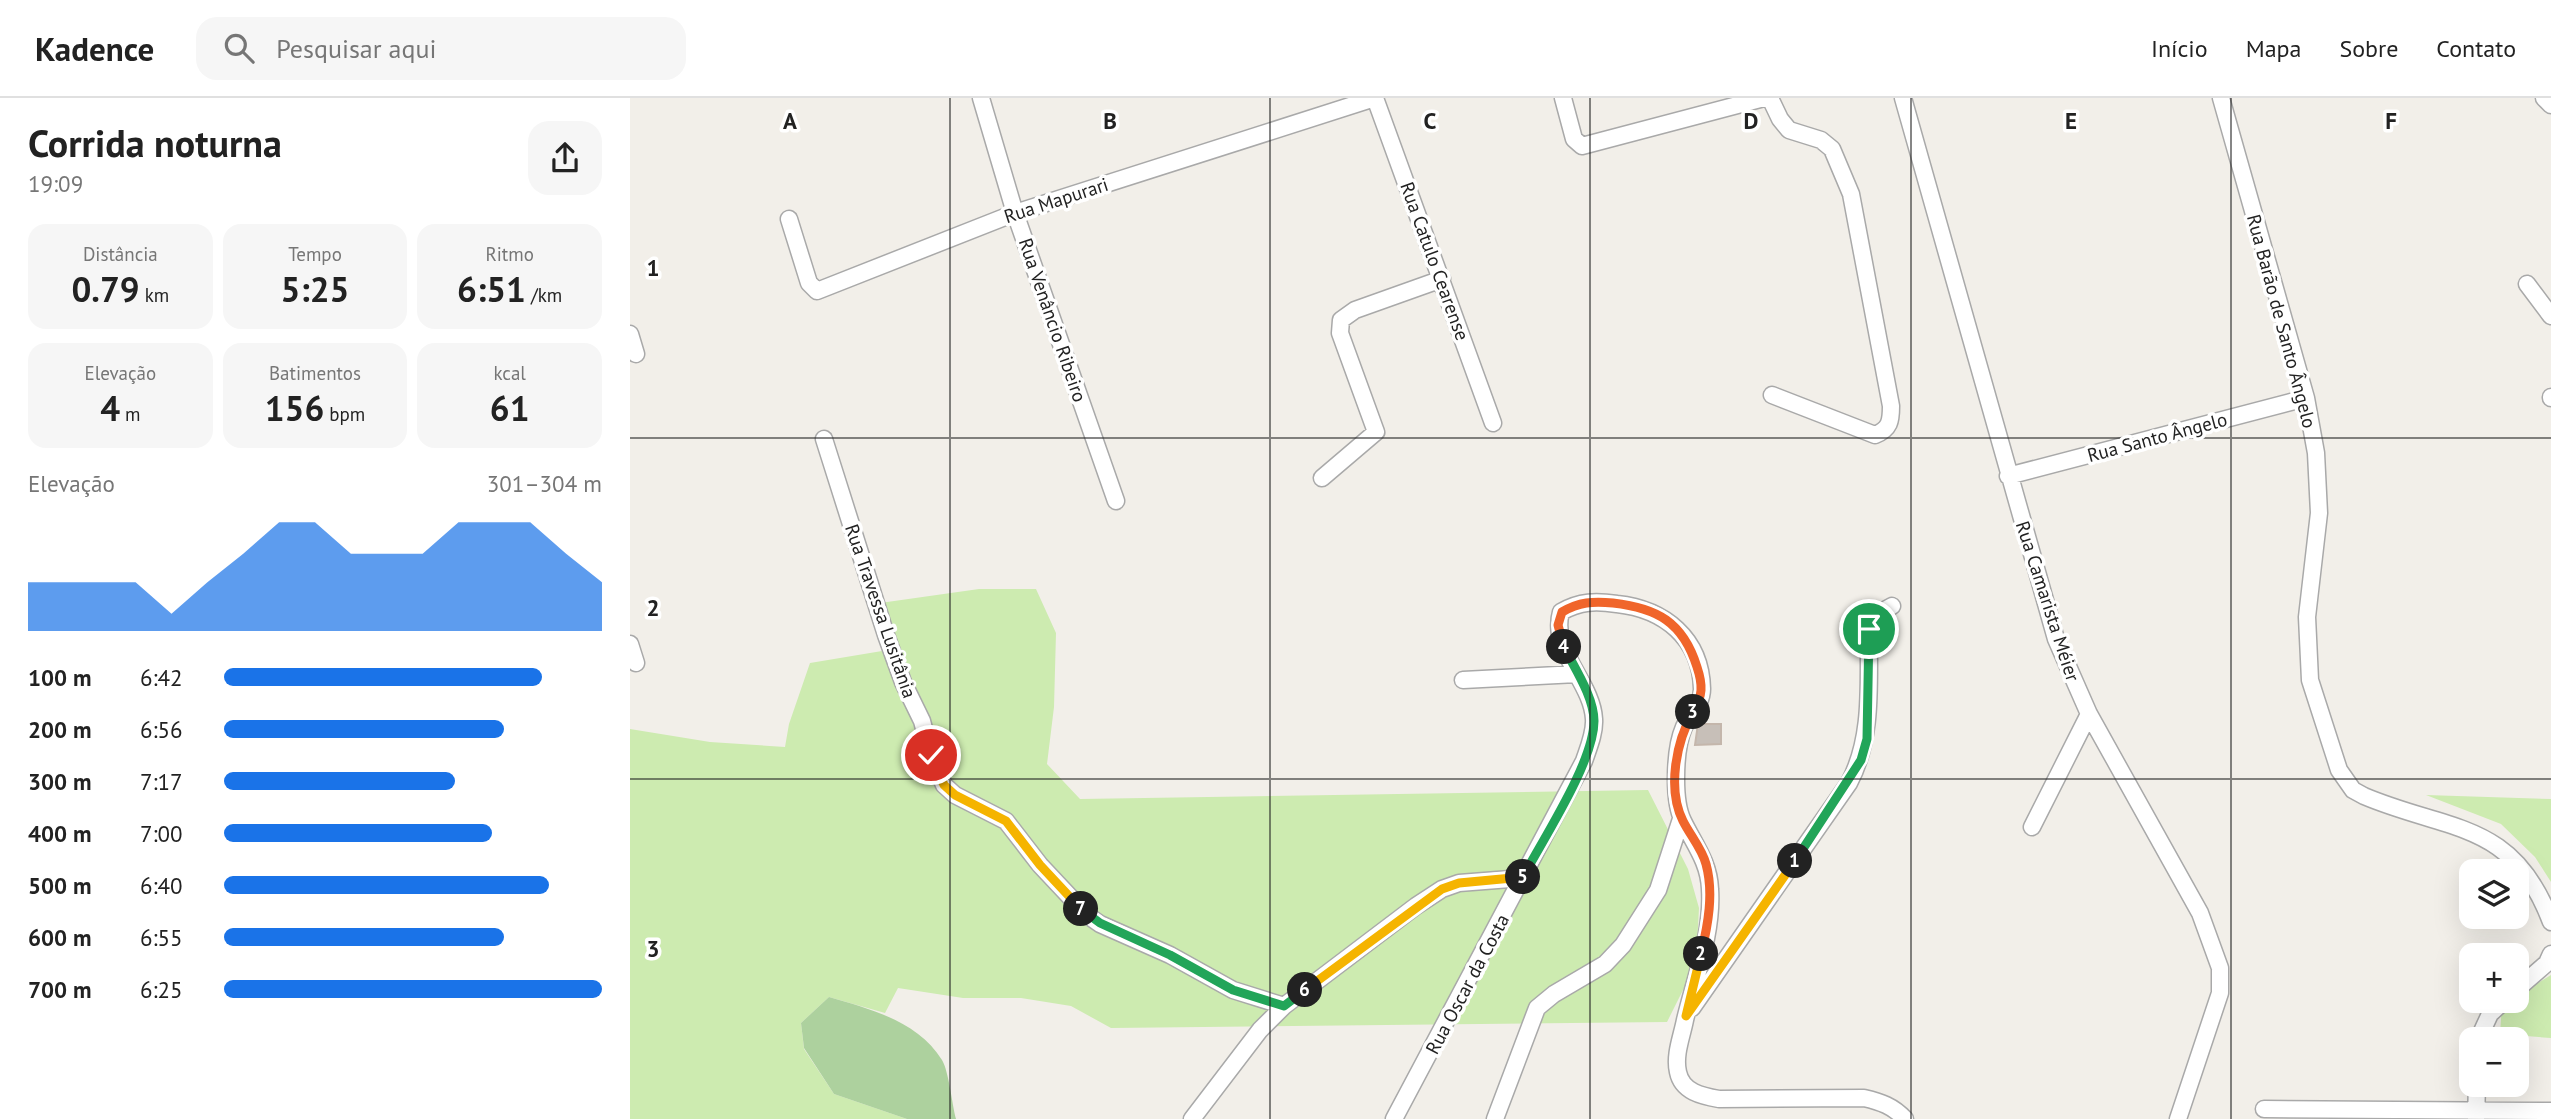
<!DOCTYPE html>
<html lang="pt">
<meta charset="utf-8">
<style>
body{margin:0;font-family:"PT Sans",sans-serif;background:#f6f6f6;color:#222;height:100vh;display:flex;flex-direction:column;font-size:26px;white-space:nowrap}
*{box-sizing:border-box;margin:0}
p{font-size:23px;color:#767676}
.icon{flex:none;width:38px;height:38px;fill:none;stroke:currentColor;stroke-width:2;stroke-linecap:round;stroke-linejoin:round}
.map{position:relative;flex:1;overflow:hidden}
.panel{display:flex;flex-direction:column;background:#fff;width:630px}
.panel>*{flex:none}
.buttons{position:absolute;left:1829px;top:761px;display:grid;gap:14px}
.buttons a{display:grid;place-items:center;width:70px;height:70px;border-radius:14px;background:#fff;box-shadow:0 7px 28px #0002;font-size:35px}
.pin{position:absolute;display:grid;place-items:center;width:60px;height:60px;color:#fff;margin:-30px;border:4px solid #fff;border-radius:50%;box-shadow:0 2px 7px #0007}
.km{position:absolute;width:35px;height:35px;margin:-18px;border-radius:50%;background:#222;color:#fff;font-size:19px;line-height:35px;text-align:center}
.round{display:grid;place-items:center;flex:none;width:74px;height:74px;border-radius:21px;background:#f6f6f6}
.headline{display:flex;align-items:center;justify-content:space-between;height:119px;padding:0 28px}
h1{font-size:38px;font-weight:800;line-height:52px}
.figures{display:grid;grid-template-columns:repeat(3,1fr);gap:10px;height:119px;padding:7px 28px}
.figures div{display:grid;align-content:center;border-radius:18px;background:#f6f6f6;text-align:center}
.figures b{font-size:35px;font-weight:800}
.figures small{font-size:19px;font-weight:400}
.figures p{font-size:19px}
.chart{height:196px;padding:14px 28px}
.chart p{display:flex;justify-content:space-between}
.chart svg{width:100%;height:126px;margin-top:7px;fill:#1a73e8;opacity:.7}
ul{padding:0 28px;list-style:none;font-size:23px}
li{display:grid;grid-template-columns:112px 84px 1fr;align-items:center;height:52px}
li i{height:18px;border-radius:9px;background:#1a73e8}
header{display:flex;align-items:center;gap:42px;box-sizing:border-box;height:98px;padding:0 35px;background:#fff;border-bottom:2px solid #e0e0e0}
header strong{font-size:33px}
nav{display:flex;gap:38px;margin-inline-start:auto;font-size:24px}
.search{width:490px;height:63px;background:#f6f6f6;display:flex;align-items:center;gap:18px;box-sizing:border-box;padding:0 24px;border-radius:21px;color:#767676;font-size:26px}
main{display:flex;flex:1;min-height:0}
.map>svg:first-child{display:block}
.grass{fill:#cdebb0}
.forest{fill:#add19e}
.building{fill:#c7bfb8;stroke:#c4b6ab;stroke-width:2}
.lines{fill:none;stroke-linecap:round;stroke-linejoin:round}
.minor-casing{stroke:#a9a9a9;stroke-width:19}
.minor{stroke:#fff;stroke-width:16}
.split-1-casing{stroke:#fff;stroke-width:14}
.split-2-casing{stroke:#fff;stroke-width:14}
.split-3-casing{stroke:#fff;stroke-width:14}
.split-4-casing{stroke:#fff;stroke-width:14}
.split-5-casing{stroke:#fff;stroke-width:14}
.split-6-casing{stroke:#fff;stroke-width:14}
.split-7-casing{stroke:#fff;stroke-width:14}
.split-8-casing{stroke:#fff;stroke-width:14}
.split-1{stroke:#22a559;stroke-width:9}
.split-2{stroke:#f5b400;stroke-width:9}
.split-3{stroke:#f0652b;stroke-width:9}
.split-4{stroke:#f0652b;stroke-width:9}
.split-5{stroke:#22a559;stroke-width:9}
.split-6{stroke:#f5b400;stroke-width:9}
.split-7{stroke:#22a559;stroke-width:9}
.split-8{stroke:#f5b400;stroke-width:9}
.grid{fill:none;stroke:#222;stroke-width:2;stroke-opacity:0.55}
.labels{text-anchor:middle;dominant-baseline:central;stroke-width:7;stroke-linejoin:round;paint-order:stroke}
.street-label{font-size:19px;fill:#222;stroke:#fff}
.grid-label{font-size:23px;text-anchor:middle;font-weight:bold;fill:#222;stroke:#fff;stroke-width:7;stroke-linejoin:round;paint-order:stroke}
</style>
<header>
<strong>Kadence</strong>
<div class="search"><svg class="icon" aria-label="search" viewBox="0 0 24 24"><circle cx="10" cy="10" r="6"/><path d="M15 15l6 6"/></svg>Pesquisar aqui</div>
<nav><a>Início</a><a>Mapa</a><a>Sobre</a><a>Contato</a></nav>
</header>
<main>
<section class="panel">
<div class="headline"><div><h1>Corrida noturna</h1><p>19:09</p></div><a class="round"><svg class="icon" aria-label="share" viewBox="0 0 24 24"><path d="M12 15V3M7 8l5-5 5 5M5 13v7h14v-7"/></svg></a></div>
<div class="figures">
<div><p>Distância</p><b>0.79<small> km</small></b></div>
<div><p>Tempo</p><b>5:25</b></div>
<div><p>Ritmo</p><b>6:51<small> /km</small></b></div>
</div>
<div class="figures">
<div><p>Elevação</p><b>4<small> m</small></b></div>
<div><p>Batimentos</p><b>156<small> bpm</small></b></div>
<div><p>kcal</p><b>61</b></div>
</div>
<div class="chart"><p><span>Elevação</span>301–304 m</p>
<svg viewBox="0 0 160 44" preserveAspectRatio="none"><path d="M0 44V27L10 27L20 27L30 27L40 38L50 27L60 17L70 6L80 6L90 17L100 17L110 17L120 6L130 6L140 6L150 17L160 27V44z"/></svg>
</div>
<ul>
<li><b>100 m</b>6:42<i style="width:84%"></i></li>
<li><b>200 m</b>6:56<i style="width:74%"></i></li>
<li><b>300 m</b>7:17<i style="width:61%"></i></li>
<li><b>400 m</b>7:00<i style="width:71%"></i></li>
<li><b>500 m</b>6:40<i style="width:86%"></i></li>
<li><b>600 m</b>6:55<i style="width:74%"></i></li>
<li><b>700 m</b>6:25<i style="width:100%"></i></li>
</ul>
</section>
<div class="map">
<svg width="1921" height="1021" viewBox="0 0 1921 1021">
<rect width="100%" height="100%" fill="#f2efe9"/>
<path class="grass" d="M349,491H406L426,535L424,609L417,666L450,701L1018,692L1058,771L1069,810L1066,866L1037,924L481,930L441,908L391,900H333L268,890L255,915L199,899L171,925L174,951L204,996L277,1021H0V631L80,644L155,649L159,626L180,565L252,553L243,506Z
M1796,697L1921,701V784L1905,759L1871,726Z
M1921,877V940L1870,936L1872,906L1886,903L1887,898Z"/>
<path class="forest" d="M199,899C240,911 288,923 312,962C319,974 322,1006 326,1021H277L204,996L174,950L171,925Z"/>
<path class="building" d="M1068,626H1091V646L1065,647Z"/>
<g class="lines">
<g class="minor-casing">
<path id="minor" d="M351,0L385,115L486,403
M933,0L944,41L952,48L1134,0
M1140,0L1150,21L1159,32L1191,42L1202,51L1221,96L1261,308C1261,323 1260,331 1245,337L1142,297
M1273,0L1426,541L1459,616L1570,815L1590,870V895L1548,1021
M1591,0L1676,300L1686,355L1689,415L1677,519L1680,582L1709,672L1723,692L1734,698C1819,734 1883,722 1921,824
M1914,0L1921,7
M159,121L179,185L187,193L385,115L745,0L863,325
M1897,186L1921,218
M0,236L6,256
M1921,300V299
M194,341L256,537L273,584L292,623L301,657L314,687L325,697L376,723L410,767L457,817L470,826L540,857L603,892L654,908
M1378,378L1676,300
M692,380L746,334L710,235L711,222L725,212L812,181
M0,546L6,565
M833,582L947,576
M1402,729L1459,616
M1886,892L1917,865L1921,856
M1062,910L1219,685C1244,638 1238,583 1239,531L1242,519L1262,508
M1848,942L1860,916L1874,903
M1634,1011L1921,1013
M562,1021L630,932L654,908L786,808L812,791L829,785L893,780
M764,1021L954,663C958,651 965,635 964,621C962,584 920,553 931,514C950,503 966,503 987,506C1034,511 1071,540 1072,591C1072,606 1060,617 1054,629C1047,645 1046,664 1046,681C1046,694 1047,711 1053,723C1064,746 1079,764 1080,791C1083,834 1065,880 1055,922C1052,938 1044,957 1048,974C1052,994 1072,998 1089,1001L1234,1000C1251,1004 1263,1008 1275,1021
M865,1021L907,910L924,896L975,866L993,847L1028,792L1051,721
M1846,1021L1847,987"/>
</g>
<use href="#minor" class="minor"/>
</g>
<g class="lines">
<g class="split-1-casing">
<path id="split-1" d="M1165,763L1231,662L1237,641L1239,531"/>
</g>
<g class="split-2-casing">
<path id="split-2" d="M1071,856L1056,918L1165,763"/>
</g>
<g class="split-3-casing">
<path id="split-3" d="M1063,614C1046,644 1037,691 1053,723C1060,737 1072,751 1076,766C1084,795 1078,827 1071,856"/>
</g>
<g class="split-4-casing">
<path id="split-4" d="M934,549L928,527L932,514C949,504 963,503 983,505C1027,510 1053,524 1067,569C1073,587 1073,598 1063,614"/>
</g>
<g class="split-5-casing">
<path id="split-5" d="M893,779C913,741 964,664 964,623C964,599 945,571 934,549"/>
</g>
<g class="split-6-casing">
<path id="split-6" d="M675,892L812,791L829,785L893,779"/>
</g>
<g class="split-7-casing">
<path id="split-7" d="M451,811L470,825L540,857L603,892L654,908L675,892"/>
</g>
<g class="split-8-casing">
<path id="split-8" d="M301,657L314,687L325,697L376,723L410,767L451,811"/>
</g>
<use href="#split-1" class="split-1"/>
<use href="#split-2" class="split-2"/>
<use href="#split-3" class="split-3"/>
<use href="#split-4" class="split-4"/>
<use href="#split-5" class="split-5"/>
<use href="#split-6" class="split-6"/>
<use href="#split-7" class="split-7"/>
<use href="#split-8" class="split-8"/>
</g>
<path class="grid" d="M320,0V1021M640,0V1021M960,0V1021M1281,0V1021M1601,0V1021M0,340H1921M0,681H1921"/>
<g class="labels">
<g class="street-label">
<text transform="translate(426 102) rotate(-18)">Rua Mapurari</text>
<text transform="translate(805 163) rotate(70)">Rua Catulo Cearense</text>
<text transform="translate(423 222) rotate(71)">Rua Venâncio Ribeiro</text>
<text transform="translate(1652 223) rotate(75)">Rua Barão de Santo Ângelo</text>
<text transform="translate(1527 339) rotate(-15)">Rua Santo Ângelo</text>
<text transform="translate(1418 503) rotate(72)">Rua Camarista Méier</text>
<text transform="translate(251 513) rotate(71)">Rua Travessa Lusitânia</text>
<text transform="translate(837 886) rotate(-62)">Rua Oscar da Costa</text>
</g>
</g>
<g class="grid-label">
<text x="160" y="31">A</text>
<text x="480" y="31">B</text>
<text x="800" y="31">C</text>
<text x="1121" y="31">D</text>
<text x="1441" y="31">E</text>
<text x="1761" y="31">F</text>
<text x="23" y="178">1</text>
<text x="23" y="518">2</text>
<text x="23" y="859">3</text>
</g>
</svg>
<div class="buttons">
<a><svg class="icon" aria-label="layers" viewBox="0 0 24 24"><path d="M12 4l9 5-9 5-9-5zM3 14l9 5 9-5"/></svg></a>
<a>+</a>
<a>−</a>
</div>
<div class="pin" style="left:1239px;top:531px;background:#1e9e55"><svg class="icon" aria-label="arrive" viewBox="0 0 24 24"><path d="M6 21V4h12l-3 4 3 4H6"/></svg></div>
<div class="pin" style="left:301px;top:657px;background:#d93025"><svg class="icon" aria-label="check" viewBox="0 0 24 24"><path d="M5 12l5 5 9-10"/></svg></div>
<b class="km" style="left:1165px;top:763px">1</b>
<b class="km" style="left:1071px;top:856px">2</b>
<b class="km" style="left:1063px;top:614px">3</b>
<b class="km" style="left:934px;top:549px">4</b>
<b class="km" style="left:893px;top:779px">5</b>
<b class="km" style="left:675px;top:892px">6</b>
<b class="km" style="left:451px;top:811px">7</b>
</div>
</main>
